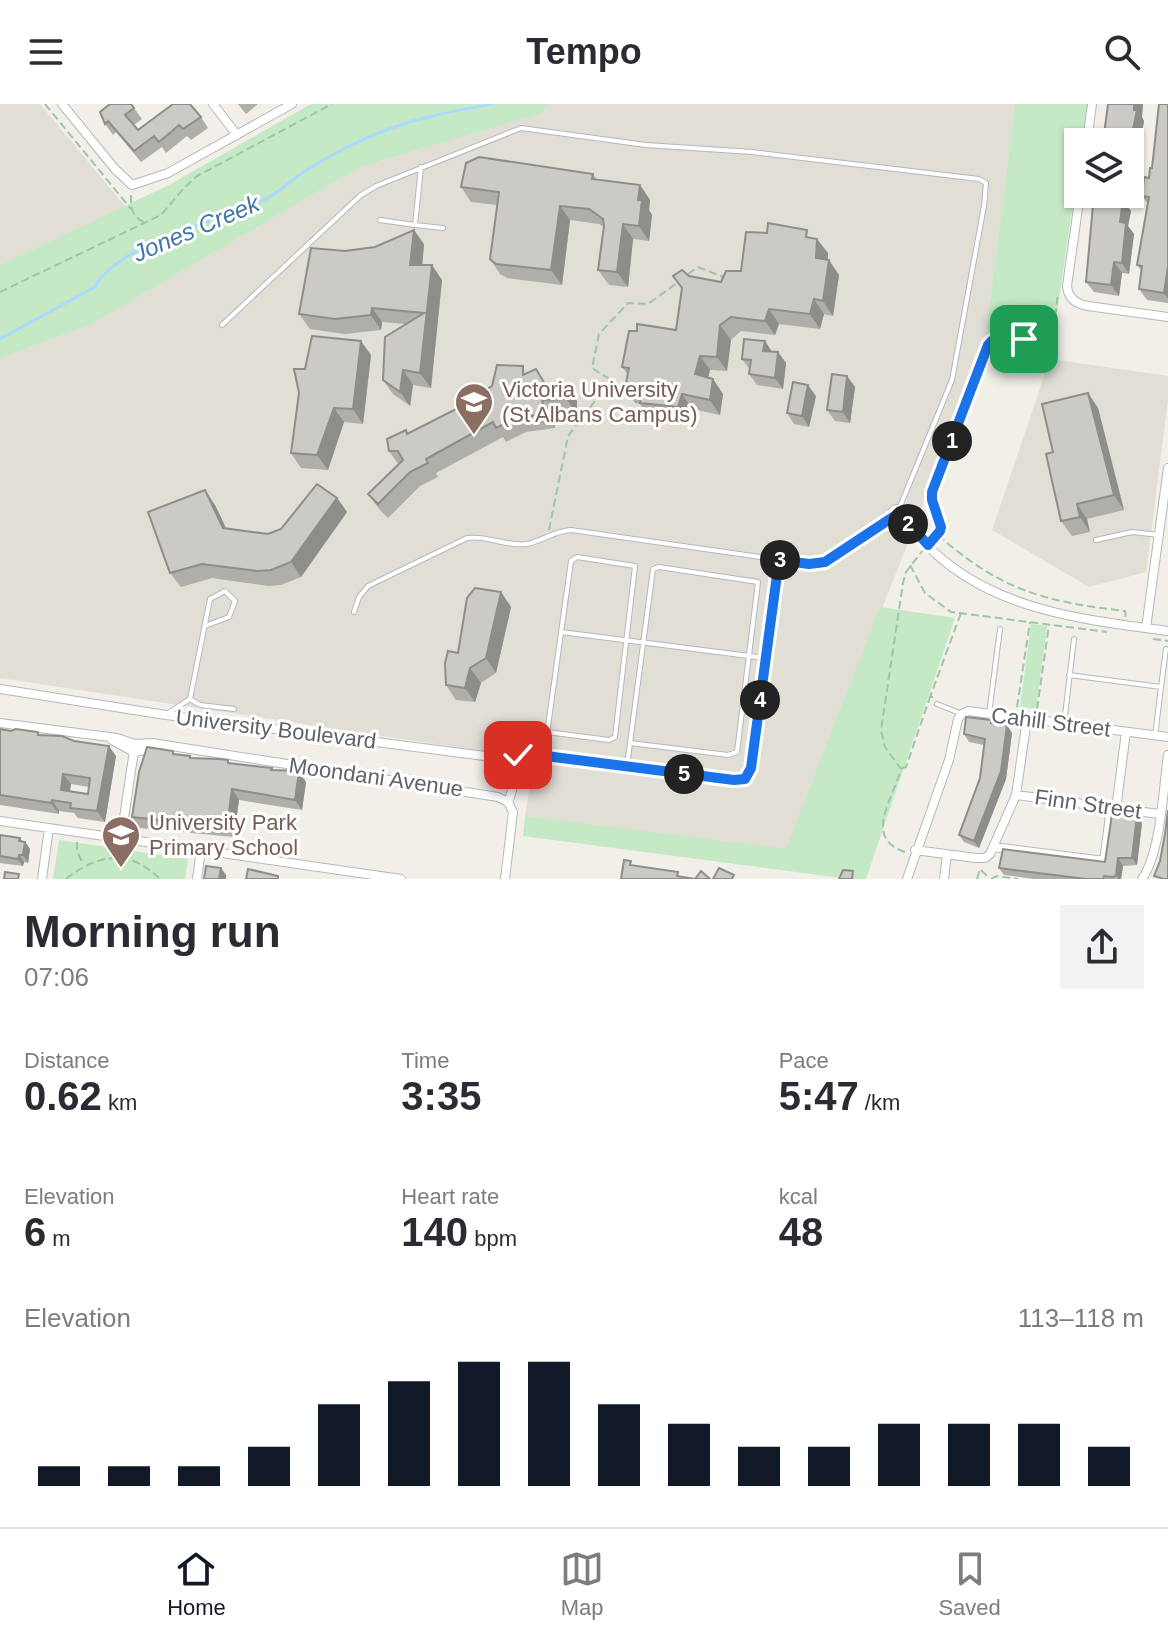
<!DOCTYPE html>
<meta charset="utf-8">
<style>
body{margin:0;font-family:Helvetica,sans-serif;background:#f2f2f3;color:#2b2b33;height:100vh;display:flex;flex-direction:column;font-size:30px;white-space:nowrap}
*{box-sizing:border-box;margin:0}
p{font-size:26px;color:#7c7c81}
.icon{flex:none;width:44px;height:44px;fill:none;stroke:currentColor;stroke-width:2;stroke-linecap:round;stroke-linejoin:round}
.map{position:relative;height:775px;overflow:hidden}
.side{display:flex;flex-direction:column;background:#fff;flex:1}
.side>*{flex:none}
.tools{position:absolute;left:1064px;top:24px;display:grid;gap:16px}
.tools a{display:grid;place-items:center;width:80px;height:80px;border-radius:0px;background:#fff;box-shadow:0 2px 6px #0004;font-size:40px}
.pin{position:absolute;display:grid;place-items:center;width:68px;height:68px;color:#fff;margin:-34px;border-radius:16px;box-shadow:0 4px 12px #0006}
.km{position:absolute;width:40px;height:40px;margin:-20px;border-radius:50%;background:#222;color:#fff;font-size:22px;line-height:40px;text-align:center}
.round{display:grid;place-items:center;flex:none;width:84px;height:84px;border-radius:0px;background:#f2f2f3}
.overview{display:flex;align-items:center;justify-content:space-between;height:136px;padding:0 24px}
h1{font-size:44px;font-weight:800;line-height:60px}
.metrics{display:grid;grid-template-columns:repeat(3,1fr);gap:12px;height:136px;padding:8px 24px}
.metrics div{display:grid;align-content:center}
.metrics b{font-size:40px;font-weight:800}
.metrics small{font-size:22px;font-weight:400}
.metrics p{font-size:22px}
.chart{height:224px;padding:16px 24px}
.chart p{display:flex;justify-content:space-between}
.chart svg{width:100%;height:144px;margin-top:8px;stroke:#111827;stroke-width:6}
header{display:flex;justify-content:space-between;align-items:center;height:104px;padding:0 24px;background:#fff;font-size:36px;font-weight:800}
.tab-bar{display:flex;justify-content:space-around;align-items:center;height:112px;border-top:2px solid #e1e1e2;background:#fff;font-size:22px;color:#7c7c81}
.tab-bar a{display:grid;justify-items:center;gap:4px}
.tab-bar .on{color:#111827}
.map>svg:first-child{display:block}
.education{fill:#e1ded6}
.green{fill:#c5e8c5}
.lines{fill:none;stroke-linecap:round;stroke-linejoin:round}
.stream{stroke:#aadaff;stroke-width:3}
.lane-casing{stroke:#b5b8bc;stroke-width:6}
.street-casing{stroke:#b5b8bc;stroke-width:10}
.path{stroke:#9cc7a9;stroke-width:2;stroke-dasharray:8 4;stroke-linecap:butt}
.lane{stroke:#fff;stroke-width:4}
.street{stroke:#fff;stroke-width:8}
.wall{fill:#afaea9;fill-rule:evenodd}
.shaded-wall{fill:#8f8d8a}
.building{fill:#cccac5;stroke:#8f8d8a;stroke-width:2;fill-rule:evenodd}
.route-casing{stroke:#fff;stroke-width:16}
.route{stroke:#1a73e8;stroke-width:10}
.labels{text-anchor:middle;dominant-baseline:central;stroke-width:6;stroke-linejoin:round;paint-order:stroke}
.education-label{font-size:22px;fill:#785e54;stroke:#fff;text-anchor:start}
.street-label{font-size:22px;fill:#5f6368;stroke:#fff}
.water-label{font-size:24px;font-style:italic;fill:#4174aa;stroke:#fff}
</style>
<header><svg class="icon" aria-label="menu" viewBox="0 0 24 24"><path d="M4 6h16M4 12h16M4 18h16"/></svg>Tempo<svg class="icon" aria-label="search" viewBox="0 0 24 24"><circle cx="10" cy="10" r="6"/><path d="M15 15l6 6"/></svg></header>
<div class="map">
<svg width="1168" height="775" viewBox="0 0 1168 775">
<rect width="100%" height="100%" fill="#f1efe8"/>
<path class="education" d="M0,0H40L125,102L0,161Z
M550,0H1015L985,236L920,409L786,746L525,712L534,655L0,574V254L92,220L360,63L543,9Z
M1050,255L1168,272V296L1146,468L1089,483L992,426Z"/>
<path class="green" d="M311,0H550L543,9L360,63L92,220L0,254V161L169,81Z
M1015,0H1088L1082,38H1078V66L1050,255H1016L985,236Z
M880,503L955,514L866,775H850L523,732L525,712L786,745Z
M1031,520L1047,522L1036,605L1020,603Z
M59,736L188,755L185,775H53Z"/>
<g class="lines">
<path class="stream" d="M0,235L95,183C115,142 219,116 262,97C276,91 289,78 302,69C325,54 359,36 384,27C419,13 455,7 492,0"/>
<g class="lane-casing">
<path id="lane" d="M421,63L415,121L443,124
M380,116L415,121
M222,221L361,91L376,82L521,24L646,41L752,48L979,75L986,79L984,102L952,276L899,405
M1096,436L1132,428L1159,431
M354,508L359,493L368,482L467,434C487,431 507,443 527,440C542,437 554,427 571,426L809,460L825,458L893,413
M561,528L765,554
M1069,571L1161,583L1155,632
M1161,583L1166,545
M190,595L200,601L234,605
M937,600L962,610
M168,609L190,595L210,495L225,487L235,497L229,513L205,522
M989,610L1000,525
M1064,620L1074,535
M544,651L571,457L577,453L635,462L615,633L609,636L547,628
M510,656L520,650H530L734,676L745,675L751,664L779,456
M627,662L653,465L659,463L758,478L737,648L728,651L630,639"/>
</g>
<g class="street-casing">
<path id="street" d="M62,0L115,65L132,81L168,69L292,0
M213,0L237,31
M1087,38L1092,0
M1080,90L1067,182C1068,194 1076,200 1088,202L1168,213
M892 410a5 5 0 1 1 10 0a5 5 0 1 1-10 0Z
M902,410C912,423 922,436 934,448C997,507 1086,516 1168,527
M1146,524L1168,364
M0,585L166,611L508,655C516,666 514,685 508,698
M0,619L117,634L135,640L152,639L498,693L508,698L513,708L505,775
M112,636L134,648L155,644
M1016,691L1159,710
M1116,705L1126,628
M0,717L401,775
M121,734L135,640
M994,743L1104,757L1111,704
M915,746L976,754H985L990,750L1016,691L1027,615
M42,775L49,724
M197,775L201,746
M907,775L949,656L958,615L962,610L968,607L1168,633
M944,775L947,750
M1142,775C1161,748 1163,686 1168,651"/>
</g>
<path class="path" d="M45,0L131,105
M1073,84L1078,47
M131,91C131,104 131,112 144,118
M688,170L698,163L726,174
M0,188L161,111L184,84L197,72L332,0
M549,426L568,332L611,276L592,264L599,230L628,199L648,200L677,179
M938,431C1000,486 1045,498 1125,507L1126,514
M933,436L941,423L932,396V388L988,241C1002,224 1022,238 1040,232L1056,207L1058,189
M910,461L925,489L951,508L1107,528
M1153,535L1168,537
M933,593H930L961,509
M1017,603L1030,518
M1037,605L1049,521
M902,664L906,663L930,593
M77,738V747L83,760
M905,748C862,734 894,693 901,665L885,643L881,626L903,479L906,468L923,446
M66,775C98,750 129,744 160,775
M977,775L980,765L989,774
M991,775L997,772L1018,775"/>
<use href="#lane" class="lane"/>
<use href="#street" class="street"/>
</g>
<path class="wall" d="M131,0L142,15L134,21L138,26L201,13L208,24L191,36L187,32L166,49L162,43L141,58L116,28L113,31L105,20Z
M238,0H258L246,10Z
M1108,0H1143L1142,13L1144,17L1138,50L1130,49V38Z
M1168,0V199L1147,196L1139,185L1142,167L1137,161L1148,100L1142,92L1152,64Z
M1130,60L1137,73L1136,80L1130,79Z
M593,70L597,76L640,81L650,96L649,106L652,111L649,137L633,135L628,183L609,181L598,166L604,123L599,120L570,116L562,181L507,174L500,170L490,155L497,101L471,98L461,83Z
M1094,90H1128L1126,101L1131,107L1128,122L1134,130L1129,170L1122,169L1119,192L1094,188L1086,178Z
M812,134L828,149L827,156L839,171L833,212L824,210L820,225L779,220L775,231L741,227L731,236L727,267L710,266L708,274L713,275L723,290L720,311L692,305L689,318L650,314L640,300L635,299L625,284L628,271L622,263L676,226L689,172L721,178L741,167Z
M424,140L422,161L442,176L431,284L413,281L410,302L393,290L383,276L405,220L382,218L381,226L345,230L310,225L299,210L345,147Z
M765,237L772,248H778L786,259L783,285L757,281L749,270L750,266L742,255Z
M371,251L363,320L344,318L328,366L301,364L291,349L305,265Z
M528,269L577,297V310L552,311L555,324L526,328L506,338L503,333L436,369L438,373L420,382L388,414L379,405L368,390L399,361L389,347L406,326L408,330Z
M847,272L855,283L850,319L835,317L827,306Z
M1088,289L1098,304L1124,406L1087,415L1090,428L1072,432L1061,417L1053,348Z
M816,292L809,323L794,320L787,309Z
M337,394L347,408L301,473L281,481L268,482L212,474L181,483L170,469L215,401L226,424L268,430L281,425Z
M501,488L511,503L496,569L481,579L475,598L456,596L446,581L458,549Z
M994,620L1012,629L1006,675L979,744L964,738L959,731L980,674L984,641L969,638L964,630Z
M0,625L40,631L116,652L105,718L78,714L74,709L59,707V710L0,701ZM71,680L89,683L88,690L70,687Z
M173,647L175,650L192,654L272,664L273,666L306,678L302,706L239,696L234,733L139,724L132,713Z
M1142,719L1137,761L1123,762L1121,775H1034L1004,771L999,764L1105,758Z
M0,731L20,734L22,737L25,738L30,745L28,759L24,758L23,762L0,759Z"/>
<path class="shaded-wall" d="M1134,0H1143L1142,13L1144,17L1138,50L1130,40Z
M1130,60L1137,73L1136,80L1130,71Z
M640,81L650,96L649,106L652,111L649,137L639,122L638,96Z
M1119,90H1128L1126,101L1131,107L1128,122L1134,130L1129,170L1122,159Z
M560,102L570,116L562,181L551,166Z
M623,120L633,135L628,183L617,168Z
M414,126L424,140L421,176L410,161Z
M817,135L828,149L827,169L816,154Z
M829,156L839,171L833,212L823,197Z
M1114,158L1122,169L1119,192L1111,181Z
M432,161L442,176L431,284L420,269Z
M1167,162L1168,163V195L1164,189Z
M814,195L824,210L820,225L810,210Z
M372,204L382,218L381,226L371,211Z
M769,205L779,220L775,231L765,217Z
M720,221L731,236L727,267L717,253Z
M361,237L371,251L363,320L353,305Z
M765,237L772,248L763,247Z
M778,248L786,259L783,285L775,274Z
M700,252L710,266L705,285L695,270Z
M403,266L413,281L410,302L400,288Z
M847,272L855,283L850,319L843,308Z
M713,275L723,290L720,311L710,296Z
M808,281L816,292L809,323L802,312Z
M566,282L577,297V310L566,295Z
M1088,289L1098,304L1124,406L1114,391Z
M682,290L692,305L689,318L678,303Z
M542,296L552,311L555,324L545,310Z
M334,304L344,318L328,366L317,351Z
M205,386L215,401L233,439L223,424Z
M337,394L347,408L301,473L291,458Z
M1077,400L1087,415L1090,428L1080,413Z
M501,488L511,503L496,569L486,554Z
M470,564L481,579L475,598L465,584Z
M1007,621L1012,629L1006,675L979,744L974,737Z
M109,642L116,652L105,718L97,707Z
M299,667L306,678L302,706L295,696Z
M63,670L71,680L68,697L61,686Z
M232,685L239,696L234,733L227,723Z
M52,696L59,707V710L51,699Z
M1137,711L1142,719L1137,761L1132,754Z
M20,734L24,740L25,738L30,745L28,759L23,751Z
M19,751L24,758L23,762L18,755Z
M1118,754L1123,762L1121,775H1119L1116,771Z
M221,764L226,771V775H219Z"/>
<path class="building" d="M110,0H131L134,4L125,11L138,26L173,0H190L201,13L183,25L179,21L159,38L154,32L134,47L108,17L105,20L100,8Z
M1108,0H1134V6H1137L1130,40V38H1103Z
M1159,0H1168V162L1164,189L1139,185L1142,162L1137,161L1149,93L1142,92L1144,73L1149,74L1150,64H1152Z
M479,53L593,70L592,75L640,81L638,96H642L639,122L623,120L617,168L598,166L604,122L603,115L589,105L560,102L551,166L496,160L490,155L499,88L461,83L466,59Z
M1094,90H1119L1118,95L1123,96L1120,118L1126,119L1122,159L1114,158L1111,181L1086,178Z
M768,119L807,126L806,133L817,135L816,154L829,156L823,197L814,195L810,210L769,205L765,217L731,213L720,221L717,253L700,252L695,270L713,275L710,296L682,290L678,303L640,299L641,288L625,284L629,264L622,263L629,227H637V220L676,226L682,184L673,172L682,166L689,172L721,178L726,167H741L746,128L767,129Z
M414,126L410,161H432L420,269L403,266L400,288L383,276L385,233L424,209L372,204L371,211L335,215L299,210L311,144L345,147L375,143Z
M312,232L361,237L353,305L334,304L317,351L291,349L299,289L294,265H305Z
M744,235L765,237L763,247L778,248L775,274L749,270L751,256L742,255Z
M497,261L523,262V271L536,265L545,280L566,282V295L542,296L545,310L516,314L496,324L493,318L426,355L428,359L410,368L378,400L368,390L403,356L398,347H389L387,335L406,326L407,330L486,290L485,286L492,282Z
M832,270L847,272L843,308L827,306Z
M793,278L808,281L802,312L787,309Z
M1088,289L1114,391L1077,400L1080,413L1061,417L1046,350L1053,348L1042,300Z
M317,380L337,394L291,458L271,466L258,467L202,460L170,469L148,408L205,386L223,424L268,430L281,425Z
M475,484L501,488L486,554L470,564L465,584L446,581L445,559L448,547L458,549L467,494Z
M966,613L991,616V619L1007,621L1001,667L974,737L959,731L980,674L985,635L964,630Z
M0,625L11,627L16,625L38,628V631L62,632L74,637L109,642L97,707L70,704L71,699L52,696L51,699L0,691ZM63,670L90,674L88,690L61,686Z
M147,643L173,647V650L190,652V654L219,655L228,656V659L272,664L271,666L299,667L295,696L232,685L227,723L132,713L139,668Z
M1168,706V775H1164L1154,772L1160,757L1165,730Z
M1112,710L1137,711L1132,754H1118L1116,771L1113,773L1104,772L1103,775H1086L999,764L1003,745L1105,758Z
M0,731L20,734L19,737L25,738L23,751H19L18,755L0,752Z
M624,756L631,757L630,761L678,768L677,772L695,775L701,767L710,775H621Z
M206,762L221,764L219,775H204Z
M719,764L734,771L732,775H713Z
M248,765L278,772V775H246Z
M843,766L853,767L852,775H839Z
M5,768L19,770L18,775H4Z"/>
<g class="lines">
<g class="route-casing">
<path id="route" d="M518,651L530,650L734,676L745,675L751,664L779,456L809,460L825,458L893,413L911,422L928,441L940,427L941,423L932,396V388L988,241C998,228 1009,232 1024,235"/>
</g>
<use href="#route" class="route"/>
</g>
<defs>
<g id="university-pin" transform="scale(2)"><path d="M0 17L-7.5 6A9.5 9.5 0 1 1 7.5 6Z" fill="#8d6e63" stroke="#fff"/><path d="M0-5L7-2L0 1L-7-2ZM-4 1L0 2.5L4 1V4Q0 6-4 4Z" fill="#fff"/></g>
<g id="school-pin" transform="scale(2)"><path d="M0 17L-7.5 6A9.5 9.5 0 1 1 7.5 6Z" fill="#8d6e63" stroke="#fff"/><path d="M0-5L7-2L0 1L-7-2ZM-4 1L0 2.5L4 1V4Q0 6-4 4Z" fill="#fff"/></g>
</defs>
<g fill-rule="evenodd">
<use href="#university-pin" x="474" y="298"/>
<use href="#school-pin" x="121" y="731"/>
</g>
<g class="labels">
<g class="education-label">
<text x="502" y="285">Victoria University<tspan x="502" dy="25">(St Albans Campus)</tspan></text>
<text x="149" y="718">University Park<tspan x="149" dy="25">Primary School</tspan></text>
</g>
<g class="street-label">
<text transform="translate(1051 618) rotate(7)">Cahill Street</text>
<text transform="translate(276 625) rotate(7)">University Boulevard</text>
<text transform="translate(376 673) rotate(8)">Moondani Avenue</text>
<text transform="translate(1088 700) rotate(8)">Finn Street</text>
</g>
<g class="water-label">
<text transform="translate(196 124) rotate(-23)">Jones Creek</text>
</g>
</g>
</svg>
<div class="tools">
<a><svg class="icon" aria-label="layers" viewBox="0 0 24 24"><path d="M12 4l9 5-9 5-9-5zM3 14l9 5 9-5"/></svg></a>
</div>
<div class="pin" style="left:1024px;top:235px;background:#1e9e55"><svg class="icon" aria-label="arrive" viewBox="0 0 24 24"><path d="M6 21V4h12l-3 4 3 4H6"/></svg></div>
<div class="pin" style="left:518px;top:651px;background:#d93025"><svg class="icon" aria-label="check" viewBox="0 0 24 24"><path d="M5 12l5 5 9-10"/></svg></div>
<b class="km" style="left:952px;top:337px">1</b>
<b class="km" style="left:908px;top:420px">2</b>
<b class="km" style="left:780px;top:456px">3</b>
<b class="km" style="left:760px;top:596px">4</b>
<b class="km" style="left:684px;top:670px">5</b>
</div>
<section class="side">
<div class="overview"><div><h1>Morning run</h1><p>07:06</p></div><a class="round"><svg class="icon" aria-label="share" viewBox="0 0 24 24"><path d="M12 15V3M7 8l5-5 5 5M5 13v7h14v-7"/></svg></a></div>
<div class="metrics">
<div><p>Distance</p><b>0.62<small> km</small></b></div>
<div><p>Time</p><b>3:35</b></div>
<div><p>Pace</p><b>5:47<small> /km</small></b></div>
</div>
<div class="metrics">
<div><p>Elevation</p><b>6<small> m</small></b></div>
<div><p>Heart rate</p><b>140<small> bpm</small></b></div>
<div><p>kcal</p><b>48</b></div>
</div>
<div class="chart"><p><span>Elevation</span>113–118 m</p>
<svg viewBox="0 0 160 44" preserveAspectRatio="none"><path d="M5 44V38M15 44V38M25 44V38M35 44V32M45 44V19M55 44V12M65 44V6M75 44V6M85 44V19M95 44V25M105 44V32M115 44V32M125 44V25M135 44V25M145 44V25M155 44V32"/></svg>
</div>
</section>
<nav class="tab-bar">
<a class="on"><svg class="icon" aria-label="home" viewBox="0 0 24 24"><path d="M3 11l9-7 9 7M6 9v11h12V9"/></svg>Home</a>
<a><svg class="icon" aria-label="map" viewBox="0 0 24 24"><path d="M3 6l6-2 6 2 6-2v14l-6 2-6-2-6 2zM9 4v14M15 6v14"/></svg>Map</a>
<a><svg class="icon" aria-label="saved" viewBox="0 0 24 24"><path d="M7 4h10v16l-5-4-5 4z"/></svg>Saved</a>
</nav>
